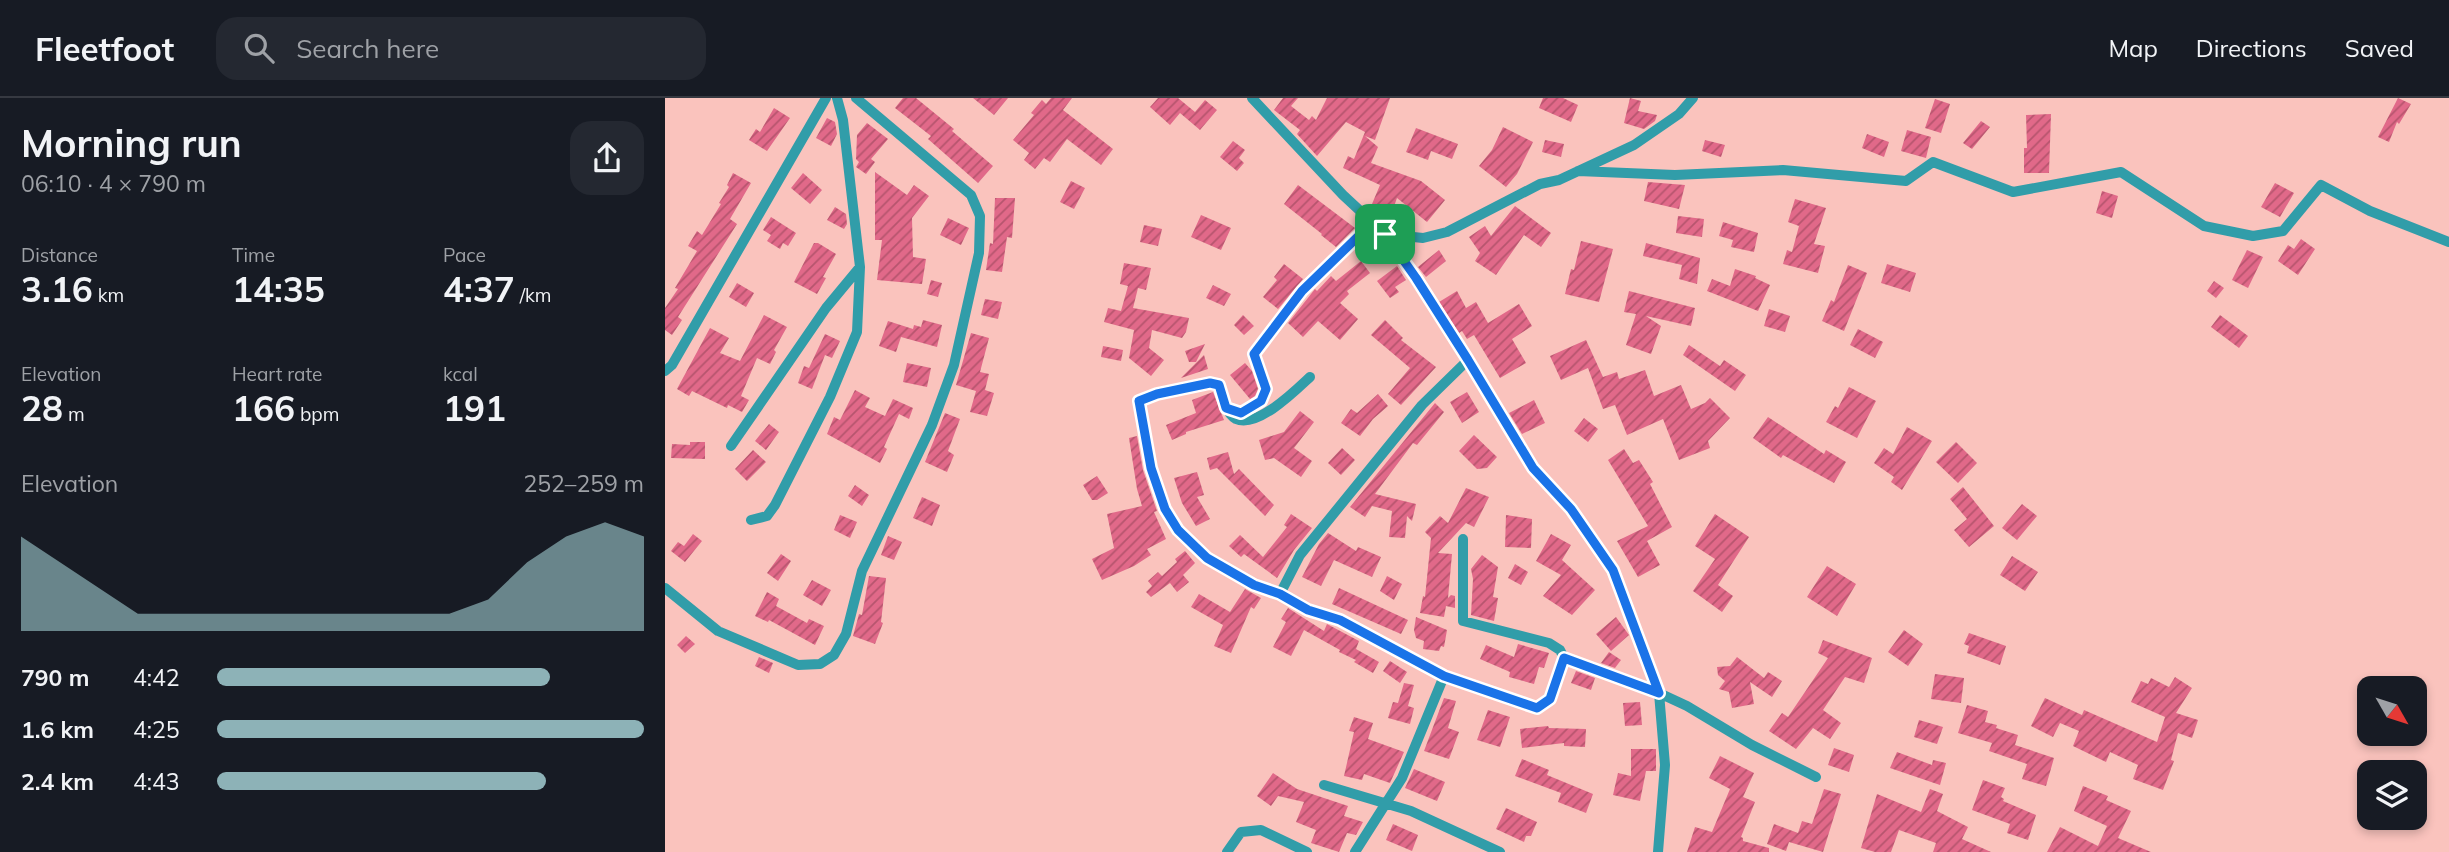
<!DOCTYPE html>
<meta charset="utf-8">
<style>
body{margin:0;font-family:Mulish,sans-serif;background:#242831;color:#f1f3f6;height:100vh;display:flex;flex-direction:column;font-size:26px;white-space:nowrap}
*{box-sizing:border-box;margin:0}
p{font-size:23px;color:#9ea1a6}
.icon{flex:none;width:38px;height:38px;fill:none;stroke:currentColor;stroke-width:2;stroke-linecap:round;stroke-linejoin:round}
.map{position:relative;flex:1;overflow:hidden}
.side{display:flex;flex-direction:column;background:#171b24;width:665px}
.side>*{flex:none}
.needle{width:46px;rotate:129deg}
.fabs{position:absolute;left:1692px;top:578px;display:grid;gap:14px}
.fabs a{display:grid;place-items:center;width:70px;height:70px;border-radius:14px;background:#171b24;box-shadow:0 4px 10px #0003;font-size:35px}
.pin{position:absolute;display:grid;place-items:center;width:60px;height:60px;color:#fff;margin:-30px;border-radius:14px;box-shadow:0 4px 10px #0006}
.round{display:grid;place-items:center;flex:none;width:74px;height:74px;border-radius:21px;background:#242831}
.head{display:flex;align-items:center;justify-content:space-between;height:119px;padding:0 21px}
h1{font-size:38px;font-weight:700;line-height:52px}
.stats{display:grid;grid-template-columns:repeat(3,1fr);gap:10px;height:119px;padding:7px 21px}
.stats div{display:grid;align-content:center}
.stats b{font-size:35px;font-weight:700}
.stats small{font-size:19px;font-weight:400}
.stats p{font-size:19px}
.chart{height:196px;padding:14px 21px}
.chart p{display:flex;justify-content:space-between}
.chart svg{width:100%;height:126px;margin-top:7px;fill:#8db2b7;opacity:.7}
ul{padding:0 21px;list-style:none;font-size:23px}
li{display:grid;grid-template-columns:112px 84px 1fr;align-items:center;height:52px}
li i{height:18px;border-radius:9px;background:#8db2b7}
header{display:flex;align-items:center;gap:42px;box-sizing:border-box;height:98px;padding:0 35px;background:#171b24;border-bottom:2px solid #363941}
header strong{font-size:33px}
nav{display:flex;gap:38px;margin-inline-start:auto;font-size:24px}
.search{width:490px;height:63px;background:#242831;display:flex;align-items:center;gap:18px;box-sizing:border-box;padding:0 24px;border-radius:21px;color:#9ea1a6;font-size:26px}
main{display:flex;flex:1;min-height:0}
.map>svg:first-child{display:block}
.building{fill:url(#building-hatch)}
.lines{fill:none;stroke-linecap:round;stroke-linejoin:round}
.street{stroke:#319da9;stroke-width:10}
.route-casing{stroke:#fff;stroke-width:14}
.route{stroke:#1a73e8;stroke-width:9}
</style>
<header>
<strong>Fleetfoot</strong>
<div class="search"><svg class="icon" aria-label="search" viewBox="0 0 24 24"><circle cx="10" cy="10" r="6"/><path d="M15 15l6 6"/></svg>Search here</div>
<nav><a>Map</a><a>Directions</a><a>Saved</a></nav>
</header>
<main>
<section class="side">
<div class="head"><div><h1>Morning run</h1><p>06:10 · 4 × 790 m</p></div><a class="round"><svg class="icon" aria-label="share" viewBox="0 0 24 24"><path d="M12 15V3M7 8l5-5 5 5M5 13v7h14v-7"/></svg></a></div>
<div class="stats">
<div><p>Distance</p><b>3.16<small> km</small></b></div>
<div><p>Time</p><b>14:35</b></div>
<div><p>Pace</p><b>4:37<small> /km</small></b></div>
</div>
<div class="stats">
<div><p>Elevation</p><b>28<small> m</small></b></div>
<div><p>Heart rate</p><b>166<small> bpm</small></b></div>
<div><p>kcal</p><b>191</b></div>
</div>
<div class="chart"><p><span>Elevation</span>252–259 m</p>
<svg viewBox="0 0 160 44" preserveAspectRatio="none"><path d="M0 44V11L10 20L20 29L30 38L40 38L50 38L60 38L70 38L80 38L90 38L100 38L110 38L120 33L130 20L140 11L150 6L160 11V44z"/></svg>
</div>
<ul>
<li><b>790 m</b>4:42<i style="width:78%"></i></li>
<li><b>1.6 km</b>4:25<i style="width:100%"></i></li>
<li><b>2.4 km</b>4:43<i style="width:77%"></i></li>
</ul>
</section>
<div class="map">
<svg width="1784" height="754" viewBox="0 0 1784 754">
<defs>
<pattern id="building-hatch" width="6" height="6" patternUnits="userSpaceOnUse" patternTransform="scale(1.75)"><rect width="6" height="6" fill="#e16989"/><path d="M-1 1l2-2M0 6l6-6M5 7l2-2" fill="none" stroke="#b6556e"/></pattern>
</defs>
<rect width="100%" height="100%" fill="#fac3bd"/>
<path class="building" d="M238,0H251L289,31L287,33L328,68L313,85L263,41L266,38L230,10Z
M308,0H343L329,17Z
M386,0H407L398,12L448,51L436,67L402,41L385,64L379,60L370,71L359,62L364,55L348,42L369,17L366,15L377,2L381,6Z
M493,0H513L530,14L540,2L552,12L535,32L515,15L505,27L485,9Z
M618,0H633L626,8L644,22L647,18L651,22L662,0H725L710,42L700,38L713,49L706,65L756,83L780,102L762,124L732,100L727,114L707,106L715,87L678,70L683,58L689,61L700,34L681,24L652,58L632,36L635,32L609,12Z
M878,0H898L913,7L906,24L874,10Z
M965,0L976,3L973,13L992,17L990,23L979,31L959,25Z
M1733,0L1746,6L1734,26L1732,24L1724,44L1713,39Z
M1270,1L1285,6L1276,35L1260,30Z
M109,10L125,20L102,53L84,42L91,31L95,34Z
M1386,16L1384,75H1359V50H1362L1361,17Z
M162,20L170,24L172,36L166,48L151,40Z
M1316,23L1325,29L1307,51L1298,45Z
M202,25L223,41L206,61L210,64L201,76L191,69L194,64L191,61L192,37Z
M838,29L868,44L852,76L841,89L814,68L827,52Z
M751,30L793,46L787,61L766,53L763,62L741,54Z
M1242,32L1266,39L1261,60L1236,53Z
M1202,36L1224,44L1219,59L1197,50Z
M880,42L899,46L896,59L877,54Z
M1040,42L1060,47L1056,59L1037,53Z
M568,43L580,52L574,60L579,65L572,73L555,59Z
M210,74L242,97L249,87L264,98L247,120L248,159L261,161L257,186L212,182L217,142H210Z
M68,75L86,85L65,121L72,126L13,219L17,222L7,237L0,232V210L13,191L10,190L32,153L23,148L32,133L37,137L56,106L54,105L64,89L62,87Z
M138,75L157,92L145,106L126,90Z
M406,83L420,90L409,111L395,104Z
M983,84L1020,87L1014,111L979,103Z
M1610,85L1629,95L1615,119L1596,109Z
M633,87L690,130L671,149L656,137L657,136L619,106Z
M1437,93L1453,98L1447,120L1431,115Z
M330,100H350L347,140L342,139L337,174L321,172L325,145L328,146Z
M1130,101L1161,110L1149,146L1160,148L1153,175L1118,166L1122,152L1127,154L1134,128L1123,124Z
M850,108L886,135L876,149L859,137L831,177L810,163L815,155L804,139L820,128L826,138Z
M170,109L181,116L182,126L179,131L162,122Z
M536,117L566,130L556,152L526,139Z
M1013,118L1039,121L1037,139L1011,135Z
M106,119L131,135L123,148L118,145L115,151L102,143L106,137L98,132Z
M283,120L304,130L296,147L275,137Z
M1058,124L1093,135L1089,154L1066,149L1068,142L1054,138Z
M479,127L497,131L493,148L475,144Z
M1636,141L1650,151L1633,177L1613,163L1623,147L1629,151Z
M916,143L948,151L934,204L900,196L906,171L909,172Z
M149,145H153L171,156L158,179L161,180L152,196L129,184Z
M981,145L1035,160L1032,186L1014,181L1017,167L978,158Z
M774,152L781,163L761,179L753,169Z
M1582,152L1598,159L1583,190L1567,182Z
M696,163L705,175L682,193L684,196L675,205L693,221L675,242L653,223L638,239L623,225L650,191L652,193L666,178L671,183Z
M459,165L486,170L481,192L473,190L468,210L524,220L521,234L517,240L487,232L484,250L499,262L486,278L464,260L469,232L439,224L443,210L456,213L463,188L455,186Z
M619,166L638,181L613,211L598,199L612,182L609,179Z
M1222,166L1251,175L1245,194L1216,185Z
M1183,167L1202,175L1179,233L1157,223L1166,202L1169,204Z
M732,168L741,182L730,189L734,194L725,200L712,183Z
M1070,171L1091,178L1090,180L1105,187L1093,213L1042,193L1047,181L1065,188Z
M266,182L277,185L273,199L262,196Z
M1549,183L1559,190L1551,200L1542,193Z
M72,185L89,195L81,209L64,199Z
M548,187L566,196L559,208L541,200Z
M792,193L801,210L811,204L823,225L854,206L867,228L847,241L861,265L835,280L809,237L802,241L797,233L794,235L774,204Z
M964,193L1030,210L1026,228L981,218L996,228L986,256L961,247L971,216L959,214Z
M320,201L337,204L333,221L316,217Z
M1104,211L1125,218L1120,234L1099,228Z
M99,217L122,229L109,252L111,254L105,266L92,260L76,298L84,302L77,314L63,307L62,310L27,293L24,298L12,291L45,230L64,240L55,255L75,263Z
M578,217L589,228L579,237L569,227Z
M1555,217L1583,238L1574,250L1546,229Z
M258,222L277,227L272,249L236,239L231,254L214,248L223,223L248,231L249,227L256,229Z
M720,222L738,240L736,242L771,269L736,307L723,296L745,270L706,237Z
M1193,231L1218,244L1210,260L1185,247Z
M306,235L324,240L315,274L324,276L320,292L329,295L322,318L305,314L311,293L291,287Z
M160,236L175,243L167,260L160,257L147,291L133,285L139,268L144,270Z
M921,242L938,279L952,274L954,281L980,272L989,298L1016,287L1026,311L1040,305L1045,300L1065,320L1043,343L1045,350L1014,362L998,321L962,337L950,307L938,311L923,270L896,282L885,258Z
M540,246L531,264H524L520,253Z
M1024,247L1055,268L1059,262L1081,277L1070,293L1018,257Z
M438,248L458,252L456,263L436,259Z
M539,257L543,271L516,280Z
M242,265L266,270L262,289L238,284Z
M580,265L587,273L593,291L590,298L585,301L565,277Z
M1184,289L1211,303L1192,340L1161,324L1170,308L1173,310Z
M190,292L205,300L200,309L220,318L228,301L248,310L244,321L234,316L219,349L222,351L215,365L162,336L169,319L175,322Z
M548,294L559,322L521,334V336L507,342L501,327L531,315L527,302Z
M802,294L814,314L797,325L785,304Z
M713,296L723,308L708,321L695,338L676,325L686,311L692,315Z
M869,302L880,325L857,336L844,315Z
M770,305L779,314L752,347L748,345L710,396L751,406L747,423L742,418L740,440L724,439L727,413L707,408L700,419L685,409Z
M635,313L649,324L629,350L647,363L636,379L609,360L600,362L594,342L619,334Z
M280,315L295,321L283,353L289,357L282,374L260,364Z
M1103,319L1159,356L1161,352L1181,364L1169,385L1118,357L1116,360L1088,340Z
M919,320L933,331L923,344L909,333Z
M104,326L114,334L101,352L90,343Z
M1242,329L1267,343L1237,392L1226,384L1229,379L1209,365L1219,350L1228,356Z
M809,337L832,359L822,370L812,371L794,353Z
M472,338L478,372L492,413L489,414L501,441L482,451L486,457L469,468L437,482L427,461L449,450L442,416L477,408L472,391L464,340Z
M25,344H40V361L6,360L7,346L25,347Z
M1291,344L1312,365L1293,385L1271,364Z
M677,350L690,362L676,377L663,365Z
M959,351L968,365L974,362L988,384L985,386L1007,429L982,443L995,467L973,479L952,443L983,428L943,362Z
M88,352L101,364L82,383L70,371Z
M563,354L569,376L574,371L609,407L600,418L552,370L545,372L542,360Z
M532,374L539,397L532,399L545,421L531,428L517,405L509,380Z
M432,378L443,395L432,402H427L418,387Z
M190,387L204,397L197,408L183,398Z
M1298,389L1329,428L1304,449L1289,432L1302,421L1285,401Z
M801,390L824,399L809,429L801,425L773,455L787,456L783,500L786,497L790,498V510L781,508L779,519L755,515L758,498L760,499L766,440L760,434L775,418L783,425Z
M257,399L275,407L267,428L248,420Z
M1357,406L1372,418L1352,442L1337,430Z
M626,416L647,430L629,452L612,480L579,456L576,459L564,448L575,437L598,459L622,429L619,427Z
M1050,416L1084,439L1053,487L1068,498L1057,514L1028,493L1050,461L1030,448Z
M175,417L192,424L185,440L169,432Z
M841,417L867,421L866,450L840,449Z
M663,435L691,453L693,449L716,459L707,479L669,462L656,488L637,479L654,446Z
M28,436L37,443L20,464L6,453L13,444L19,448Z
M886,436L906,447L897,462L930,492L907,517L878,498L896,477L871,463Z
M223,438L237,444L229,462L216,457Z
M520,453L530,465L518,477L524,484L512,494L505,485L486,499L481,494L487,488L483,483L493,474L497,478L512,464L510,461Z
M116,456L126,463L113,483L102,475Z
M817,457L833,469L828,499L833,500L829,523L806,517L808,481L806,471Z
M1347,458L1373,474L1360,493L1335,477Z
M850,466L863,474L856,487L843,480Z
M1162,468L1191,486L1172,518L1142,499Z
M204,478L221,480L216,524L218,525L210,546L188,538L194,516L197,517Z
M722,478L737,486L729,502L715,493Z
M147,482L166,492L157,508L138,497Z
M674,490L743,522L736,536L667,506Z
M580,491L596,500L589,511L586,509L566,555L549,548L558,527L526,509L534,496L565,514Z
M102,494L114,501L111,508L142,525L144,521L159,528L150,547L104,522L103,524L90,518Z
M623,510L659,533L662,526L694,543L691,551L714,564L708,575L689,564L691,562L674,554L675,552L639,532L626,558L608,549L621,524L616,521Z
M751,519L782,532L779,549L776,548L774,553L758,551L759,543L751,540L749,532Z
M951,519L964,537L946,553L931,536Z
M1239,532L1258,546L1243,568L1223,554Z
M1304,535L1341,548L1335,567L1302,555L1304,548L1299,546Z
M21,538L30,546L20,555L12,547Z
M1158,542L1207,560L1199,585L1180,579L1158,612L1176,625L1165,641L1148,630L1131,651L1104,633L1117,615L1123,619L1163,560L1153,555Z
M853,546L884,555L879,570L874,569L869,586L844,579L845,574L815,561L821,547L849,559Z
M944,554L956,562L950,570L936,565Z
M94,559L108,565L104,575L90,568Z
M1072,559L1099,580L1103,574L1117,583L1107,599L1085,584L1089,606L1067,610L1064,594L1054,591L1060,583L1053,577L1052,569L1065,568Z
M725,563L742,574L735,585L718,573Z
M911,573L930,580L926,592L906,585Z
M1270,576L1299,580L1296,605L1266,601Z
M1510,579L1527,590L1511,615L1533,622L1527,640L1513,635L1506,662L1509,663L1498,692L1468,681L1473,667L1445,654L1441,664L1408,648L1414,633L1395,625L1388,639L1366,628L1380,600L1417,617L1419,612L1492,644L1500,619L1466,604L1476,583L1483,586L1486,580L1504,589Z
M739,585L749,587L743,608L749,610L745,626L723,620L728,604L733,605Z
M779,600L791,603L783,630L794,634L784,661L759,653Z
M975,604L977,627L960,628L958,605Z
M1302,607L1323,613L1320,624L1332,627L1331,630L1353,637L1350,647L1389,660L1381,688L1357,681L1362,666L1324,653L1327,645L1293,635Z
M823,612L845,619L835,649L812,642Z
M689,619L708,625L703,641L739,654L725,685L699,676L697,682L679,678L689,634L684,633Z
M1254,622L1278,629L1272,646L1249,639Z
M883,628L884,630L921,631L920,649L899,648V645L857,650L855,631Z
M1169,650L1189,657L1184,674L1163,667Z
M966,651H991V673H981L975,703L948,697L953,675L966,678Z
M1232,654L1267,667L1268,662L1281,665L1275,687L1225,670Z
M1055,658L1089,675L1078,699L1090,704L1076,739L1078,740V743L1104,750V754H1022L1030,729L1047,734L1065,691L1044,680Z
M857,661L884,672L882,677L928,696L921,715L893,704L896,695L850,678Z
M749,671L780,684L772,703L740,690Z
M608,675L632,691L683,708L679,718L698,724L691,737L682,735L674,754L646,745L651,732L631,724L639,704L613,698L606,708L592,698Z
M1318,682L1340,690L1336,699L1339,701L1338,703L1371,717L1363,742L1342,735L1345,726L1307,712Z
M1418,688L1443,698L1441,702L1466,713L1453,740L1486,754H1382L1395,729L1433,748L1442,728L1409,713Z
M1159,691L1176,696L1158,754L1124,744L1121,753L1102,746L1109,726L1133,735L1137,723L1147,726Z
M1265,691L1278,696L1272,713L1303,729L1297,741L1326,754H1268L1271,745L1234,732L1226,754H1210L1196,750L1212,696L1256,714Z
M841,710L872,724L866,738H861L859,744L831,731Z
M728,726L753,737L747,753L721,742Z"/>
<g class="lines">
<path class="street" d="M587,0L678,97L720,136L803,262L868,370L906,411L949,473L994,595L1000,667L993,754
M913,73L1010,77L1118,72L1241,83L1268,64L1348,94L1456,74L1539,128L1588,138L1618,133L1656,87L1705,113L1784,144
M720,136L758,140L782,134L875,86L894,82L969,47L1014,16L1028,0
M0,273L7,267L161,0
M645,279C631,292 592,331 571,321C560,315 557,298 554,287L545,285L492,296L474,303L486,370L500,411L513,432L542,460L589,487L615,496L643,512L675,522L779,578L872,610L885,601L899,560
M563,311L576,315L596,303L601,291L589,256L637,193L708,124
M66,348L161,210L195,169
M86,422L102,418L110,407L165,299L192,234L195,169L178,22L172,0
M798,441V523L884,545L895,552L899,560L994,595L1022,608L1087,647L1151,679
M0,490L53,533L133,567L155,566L169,557L181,536L197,473L267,327L289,267L314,155L315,118L306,97L191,0
M615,496L635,457L757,307L803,262
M659,687L746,713L835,754
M562,754L576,734L596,732L642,754
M690,754L737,680L779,578"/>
</g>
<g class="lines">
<g class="route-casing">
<path id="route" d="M708,124L720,136L751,180L803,262L868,370L906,411L948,472L994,595L899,560L885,601L872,610L779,578L675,522L643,512L615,496L589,487L542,460L513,432L500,411L486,370L474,303L492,296L545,285L554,287L561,310L576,315L596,303L601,291L589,256L637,193Z"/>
</g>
<use href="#route" class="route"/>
</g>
</svg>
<div class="fabs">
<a><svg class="needle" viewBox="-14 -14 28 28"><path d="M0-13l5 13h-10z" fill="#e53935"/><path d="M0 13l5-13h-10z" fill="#9ea1a6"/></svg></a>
<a><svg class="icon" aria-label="layers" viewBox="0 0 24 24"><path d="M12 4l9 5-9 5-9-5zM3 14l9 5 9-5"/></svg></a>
</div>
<div class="pin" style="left:720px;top:136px;background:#1e9e55"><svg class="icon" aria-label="arrive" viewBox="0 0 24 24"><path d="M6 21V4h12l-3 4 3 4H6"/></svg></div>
</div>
</main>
